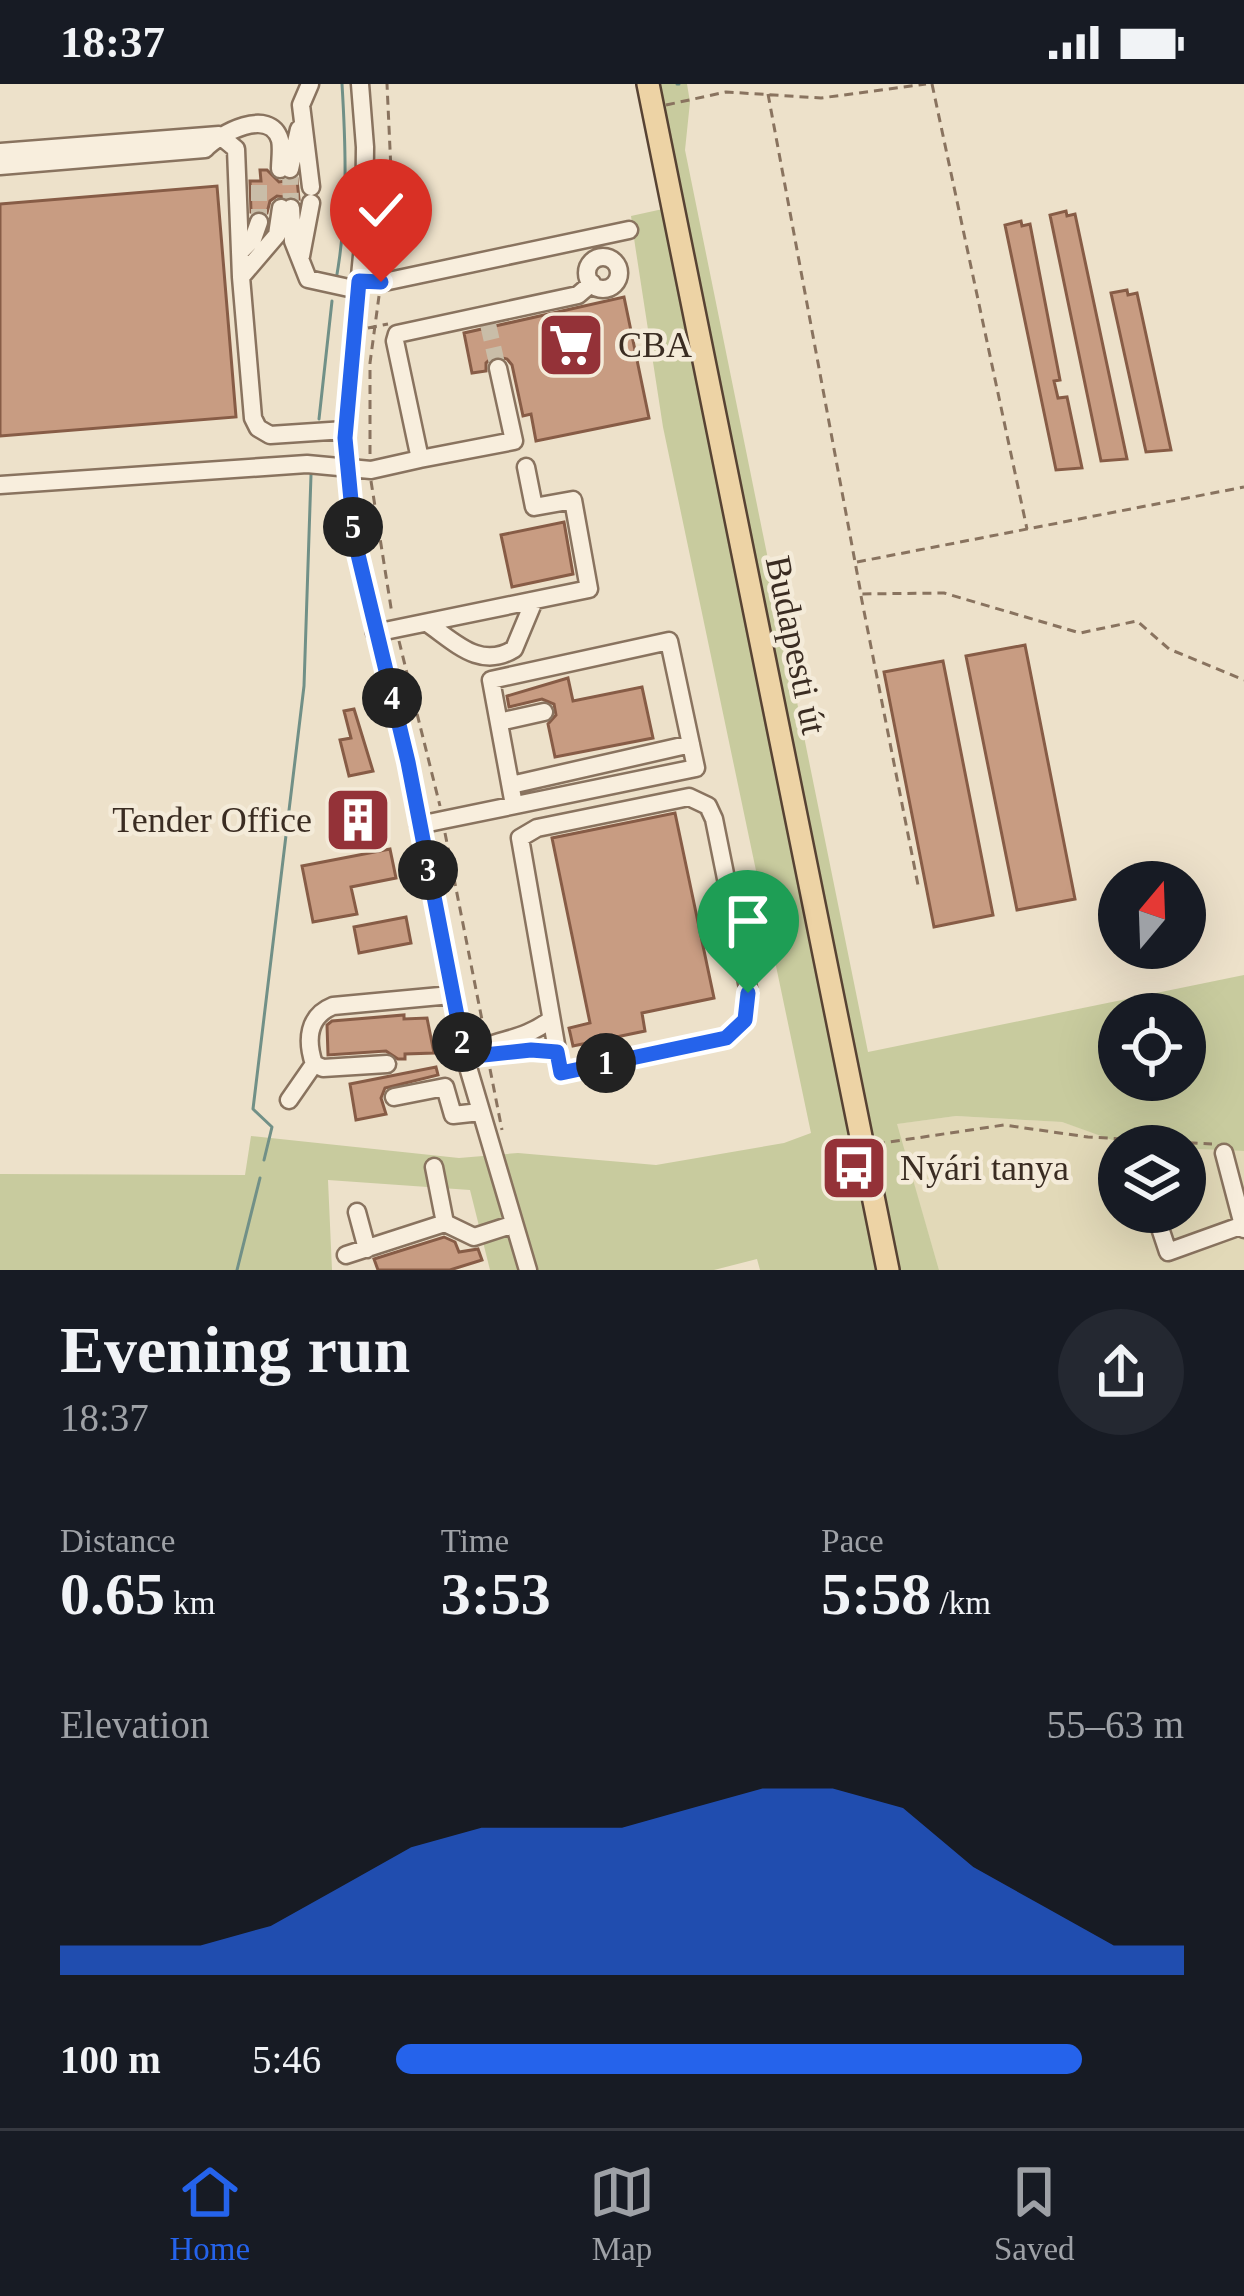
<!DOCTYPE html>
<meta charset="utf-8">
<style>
body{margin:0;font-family:"Times New Roman",serif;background:#242831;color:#f1f3f6;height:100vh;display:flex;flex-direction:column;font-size:45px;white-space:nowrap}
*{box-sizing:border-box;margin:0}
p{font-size:39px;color:#9ea1a6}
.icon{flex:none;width:66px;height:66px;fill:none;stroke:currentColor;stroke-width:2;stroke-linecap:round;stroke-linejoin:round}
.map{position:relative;height:1186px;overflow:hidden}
.drawer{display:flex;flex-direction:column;background:#171b24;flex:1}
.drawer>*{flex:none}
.needle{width:78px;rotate:19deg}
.buttons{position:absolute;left:1098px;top:777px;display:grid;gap:24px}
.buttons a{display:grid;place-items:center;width:108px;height:108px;border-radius:50%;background:#171b24;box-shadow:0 12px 48px #0002;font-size:60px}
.pin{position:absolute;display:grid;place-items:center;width:102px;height:102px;color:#fff;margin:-123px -51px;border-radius:50% 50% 50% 0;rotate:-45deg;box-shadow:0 0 12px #0007}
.pin .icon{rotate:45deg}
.km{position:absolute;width:60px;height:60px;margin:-30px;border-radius:50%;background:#222;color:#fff;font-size:33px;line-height:60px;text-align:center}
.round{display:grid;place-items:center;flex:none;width:126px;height:126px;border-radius:63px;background:#242831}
.head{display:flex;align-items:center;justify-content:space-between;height:204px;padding:0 60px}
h1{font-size:66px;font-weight:800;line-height:90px}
.metrics{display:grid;grid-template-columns:repeat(3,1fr);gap:18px;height:204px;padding:12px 60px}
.metrics div{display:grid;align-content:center}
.metrics b{font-size:60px;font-weight:800}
.metrics small{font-size:33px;font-weight:400}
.metrics p{font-size:33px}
.chart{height:336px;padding:24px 60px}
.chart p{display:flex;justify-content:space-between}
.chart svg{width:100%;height:216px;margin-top:12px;fill:#2563eb;opacity:.7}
ul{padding:0 60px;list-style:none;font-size:39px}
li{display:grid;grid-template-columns:192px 144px 1fr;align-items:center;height:90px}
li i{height:30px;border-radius:15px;background:#2563eb}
.status{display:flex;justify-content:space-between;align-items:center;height:84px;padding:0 60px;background:#171b24;direction:ltr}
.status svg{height:33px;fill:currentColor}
.tab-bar{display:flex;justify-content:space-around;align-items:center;height:168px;border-top:3px solid #363941;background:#171b24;font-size:33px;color:#9ea1a6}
.tab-bar a{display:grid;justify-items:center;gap:6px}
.tab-bar .selected{color:#2563eb}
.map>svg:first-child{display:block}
.farmland{fill:#e2d9b8}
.green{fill:#c8cb9e;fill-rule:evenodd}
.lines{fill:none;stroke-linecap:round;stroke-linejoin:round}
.stream{stroke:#719087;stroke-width:3}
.building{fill:#c89c82;stroke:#875c46;stroke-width:3}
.minor-tunnel{stroke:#c9bda8;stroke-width:16;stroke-dasharray:16 8;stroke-linecap:butt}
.minor-casing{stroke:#89735f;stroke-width:21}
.major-casing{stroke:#574233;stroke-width:26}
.path{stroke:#89735f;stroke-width:3;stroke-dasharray:9 6;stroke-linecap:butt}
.minor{stroke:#f8eedd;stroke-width:16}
.major{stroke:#edd3a5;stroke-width:21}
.route-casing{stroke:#fff;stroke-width:24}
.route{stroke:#2563eb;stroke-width:15}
.labels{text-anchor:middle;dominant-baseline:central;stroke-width:9;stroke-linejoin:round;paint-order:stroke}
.poi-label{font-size:36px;fill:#3a2c22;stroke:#f4ebd9;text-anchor:start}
.street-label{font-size:36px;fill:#3a2c22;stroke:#f4ebd9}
</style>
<div class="status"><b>18:37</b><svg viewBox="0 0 49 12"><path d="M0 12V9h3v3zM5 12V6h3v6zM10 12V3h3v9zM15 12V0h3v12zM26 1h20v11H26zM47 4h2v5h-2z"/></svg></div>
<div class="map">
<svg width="1244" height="1186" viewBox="0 0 1244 1186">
<rect width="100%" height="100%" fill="#ede1ca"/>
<path class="farmland" d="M956,1032L1062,1038L1132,1062H1119V1128H1185V1064L1244,1067V1186H939L896,1040Z"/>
<path class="green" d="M659,0H687L690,18L685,66L868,968L1244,891V1067L1129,1062L1062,1038L956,1032L897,1040L939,1186H760L757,1175L714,1186H490L470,1106L328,1096L332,1186H0V1090L245,1091L251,1052L459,1074L518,1069L656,1081L784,1059L811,1049L663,343L635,161L631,132L681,121ZM1119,930H1185V996H1119Z"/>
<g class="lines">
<path class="stream" d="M677,0H679
M336,196C348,130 346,66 342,0
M319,335L332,217
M264,1076L272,1043L253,1025L304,602L311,391
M237,1186L260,1094"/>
</g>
<path class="building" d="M260,86H267L279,98L297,95L299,115L277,112L270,117L267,129L251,128L250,97H261Z
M217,102L236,333L0,352V120Z
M1066,127L1067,132L1075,130L1127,375L1101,377L1050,131Z
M1021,137L1022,142L1030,140L1060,296L1054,297L1058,314L1067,313L1082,384L1056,386L1005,141Z
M1127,206L1128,211L1137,209L1171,366L1146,368L1111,209Z
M624,213L649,334L536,357L531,330L523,332L512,281L507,275L494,272L486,279V287L472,289L464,249Z
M564,438L573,490L512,503L501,451Z
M1025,561L1075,815L1017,826L966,572Z
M943,577L993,831L934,843L884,588Z
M568,594L573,617L642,603L653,654L555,673L548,640L556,631L554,620L542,615L509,623L507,612Z
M354,625L373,687L349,692L340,656L351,654L344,627Z
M382,721L386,743L332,753V730Z
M675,729L714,914L642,929L645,947L573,962L569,944L590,939L552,754Z
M390,765L396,794L351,803L357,830L313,838L302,782Z
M406,833L411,859L359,869L354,843Z
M404,931V935L427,934L434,969L405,970V975H398L386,967L328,971L327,941L332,937Z
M436,983L438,991L385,1004L381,1014L386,1030L356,1036L350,1000Z
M444,1153L455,1158L459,1168L478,1165L482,1176L450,1186H378L374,1175Z"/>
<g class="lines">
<path class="minor-tunnel" d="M290,85L291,124
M259,101V138
M488,240L498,284"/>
<g class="minor-casing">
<path id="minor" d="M310,0L301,21L311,103
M360,0L365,63L364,151L345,346L355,458L408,678L465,973L528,1186
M0,68L219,51L236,65L241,193L253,334L258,344L270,351L345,346
M0,82L205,65C219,50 270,22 280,56C282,64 280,77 280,85
M290,85L299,45
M291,124L293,157L308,195L358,206
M240,168L253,155L259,138
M301,172L311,119
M587 189a16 16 0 1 1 32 0a16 16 0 1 1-32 0Z
M241,193L277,151L281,124
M359,197L384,198L629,146
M420,375L514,357L498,284
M0,401L307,380L371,386L420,375L395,257L397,250L578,211L592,199
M427,539C455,558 480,586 514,565L534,517
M375,549L589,505L573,416L534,423L526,383
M499,638L544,628
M511,701L691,660
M689,713L708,722L714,735L749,909L745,936L726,954L561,989L520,754L537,744Z
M419,741L443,736L696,684L669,557L491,596L514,721
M465,973C496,953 520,959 550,936
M468,973L531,966L557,968
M387,980L323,984L314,980C306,956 308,932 333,922L451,911
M394,1013L445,1003L453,1031L480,1028
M289,1016L314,980
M1224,1069L1244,1145
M434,1083L445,1139L474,1153L514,1140
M357,1128L367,1165
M1159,1141L1168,1168L1243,1141
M346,1171L445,1139"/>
</g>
<g class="major-casing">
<path id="major" d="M648,0L888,1186"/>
</g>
<path class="path" d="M932,0L1027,445
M768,10L861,510L944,509L1080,549L1137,537L1169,565L1244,596
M666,21L726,8L821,14L926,0
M382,185L392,108L387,0
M368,244L388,240
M370,370V279L379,212
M371,397L392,530
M857,478L1244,403
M861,512L918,801
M399,557L440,722
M445,749L484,946
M490,985L502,1046
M876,1060L1004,1041L1088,1053L1212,1060
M830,1072L846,1070"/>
<use href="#minor" class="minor"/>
<use href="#major" class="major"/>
</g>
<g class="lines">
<g class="route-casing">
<path id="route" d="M381,198L359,197L345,354L355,458L408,678L465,973L531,966L557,968L561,989L726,954L745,936L748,909"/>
</g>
<use href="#route" class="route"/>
</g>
<defs>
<g id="supermarket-square" transform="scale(3.45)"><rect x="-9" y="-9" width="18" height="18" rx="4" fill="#943238" stroke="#f4ebd9"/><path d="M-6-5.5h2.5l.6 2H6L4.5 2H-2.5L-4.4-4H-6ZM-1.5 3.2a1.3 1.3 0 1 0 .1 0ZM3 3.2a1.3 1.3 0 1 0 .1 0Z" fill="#fff"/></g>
<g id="building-square" transform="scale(3.45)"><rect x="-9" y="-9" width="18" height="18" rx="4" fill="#943238" stroke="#f4ebd9"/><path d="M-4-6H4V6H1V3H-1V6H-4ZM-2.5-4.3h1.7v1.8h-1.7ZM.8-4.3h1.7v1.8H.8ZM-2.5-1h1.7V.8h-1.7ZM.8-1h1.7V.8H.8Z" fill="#fff"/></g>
<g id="bus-square" transform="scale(3.45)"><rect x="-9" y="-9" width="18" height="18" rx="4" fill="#943238" stroke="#f4ebd9"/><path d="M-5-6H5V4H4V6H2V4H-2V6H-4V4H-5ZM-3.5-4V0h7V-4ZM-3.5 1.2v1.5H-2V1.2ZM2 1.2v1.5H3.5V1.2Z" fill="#fff"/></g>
</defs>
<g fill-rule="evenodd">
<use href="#supermarket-square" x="571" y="261"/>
<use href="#building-square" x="358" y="736"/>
<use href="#bus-square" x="854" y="1084"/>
</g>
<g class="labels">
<g class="poi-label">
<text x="618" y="261">CBA</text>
<text x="312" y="736" text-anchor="end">Tender Office</text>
<text x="900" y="1084">Nyári tanya</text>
</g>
<g class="street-label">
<text transform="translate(796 561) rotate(78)">Budapesti út</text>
</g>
</g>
</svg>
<div class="buttons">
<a><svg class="needle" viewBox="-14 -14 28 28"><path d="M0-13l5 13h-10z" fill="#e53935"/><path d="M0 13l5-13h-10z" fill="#9ea1a6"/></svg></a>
<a><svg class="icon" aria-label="locate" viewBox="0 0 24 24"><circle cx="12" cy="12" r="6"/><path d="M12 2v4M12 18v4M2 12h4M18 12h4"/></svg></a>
<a><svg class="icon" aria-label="layers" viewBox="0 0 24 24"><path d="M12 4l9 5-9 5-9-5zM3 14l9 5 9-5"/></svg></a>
</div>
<div class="pin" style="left:748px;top:909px;background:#1e9e55"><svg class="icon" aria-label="arrive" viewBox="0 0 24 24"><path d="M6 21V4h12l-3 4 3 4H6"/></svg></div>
<div class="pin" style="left:381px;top:198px;background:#d93025"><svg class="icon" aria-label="check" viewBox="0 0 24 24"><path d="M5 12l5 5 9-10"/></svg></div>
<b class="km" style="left:606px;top:979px">1</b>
<b class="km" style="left:462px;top:958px">2</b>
<b class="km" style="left:428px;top:786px">3</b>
<b class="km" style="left:392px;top:614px">4</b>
<b class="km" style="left:353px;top:443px">5</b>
</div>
<section class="drawer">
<div class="head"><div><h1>Evening run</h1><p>18:37</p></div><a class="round"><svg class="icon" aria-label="share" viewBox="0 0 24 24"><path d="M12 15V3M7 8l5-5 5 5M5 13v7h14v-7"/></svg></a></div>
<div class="metrics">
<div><p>Distance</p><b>0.65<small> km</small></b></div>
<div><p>Time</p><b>3:53</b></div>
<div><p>Pace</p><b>5:58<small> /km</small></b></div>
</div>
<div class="chart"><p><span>Elevation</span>55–63 m</p>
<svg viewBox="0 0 160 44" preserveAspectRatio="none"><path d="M0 44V38L10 38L20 38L30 34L40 26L50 18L60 14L70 14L80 14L90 10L100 6L110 6L120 10L130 22L140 30L150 38L160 38V44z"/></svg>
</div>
<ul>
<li><b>100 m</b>5:46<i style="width:87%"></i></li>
</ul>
</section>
<nav class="tab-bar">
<a class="selected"><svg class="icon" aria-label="home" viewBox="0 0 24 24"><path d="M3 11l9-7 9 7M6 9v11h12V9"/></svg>Home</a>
<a><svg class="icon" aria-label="map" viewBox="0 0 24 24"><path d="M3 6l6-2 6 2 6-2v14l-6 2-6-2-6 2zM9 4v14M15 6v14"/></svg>Map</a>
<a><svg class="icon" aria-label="saved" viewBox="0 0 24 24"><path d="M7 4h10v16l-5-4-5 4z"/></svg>Saved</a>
</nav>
